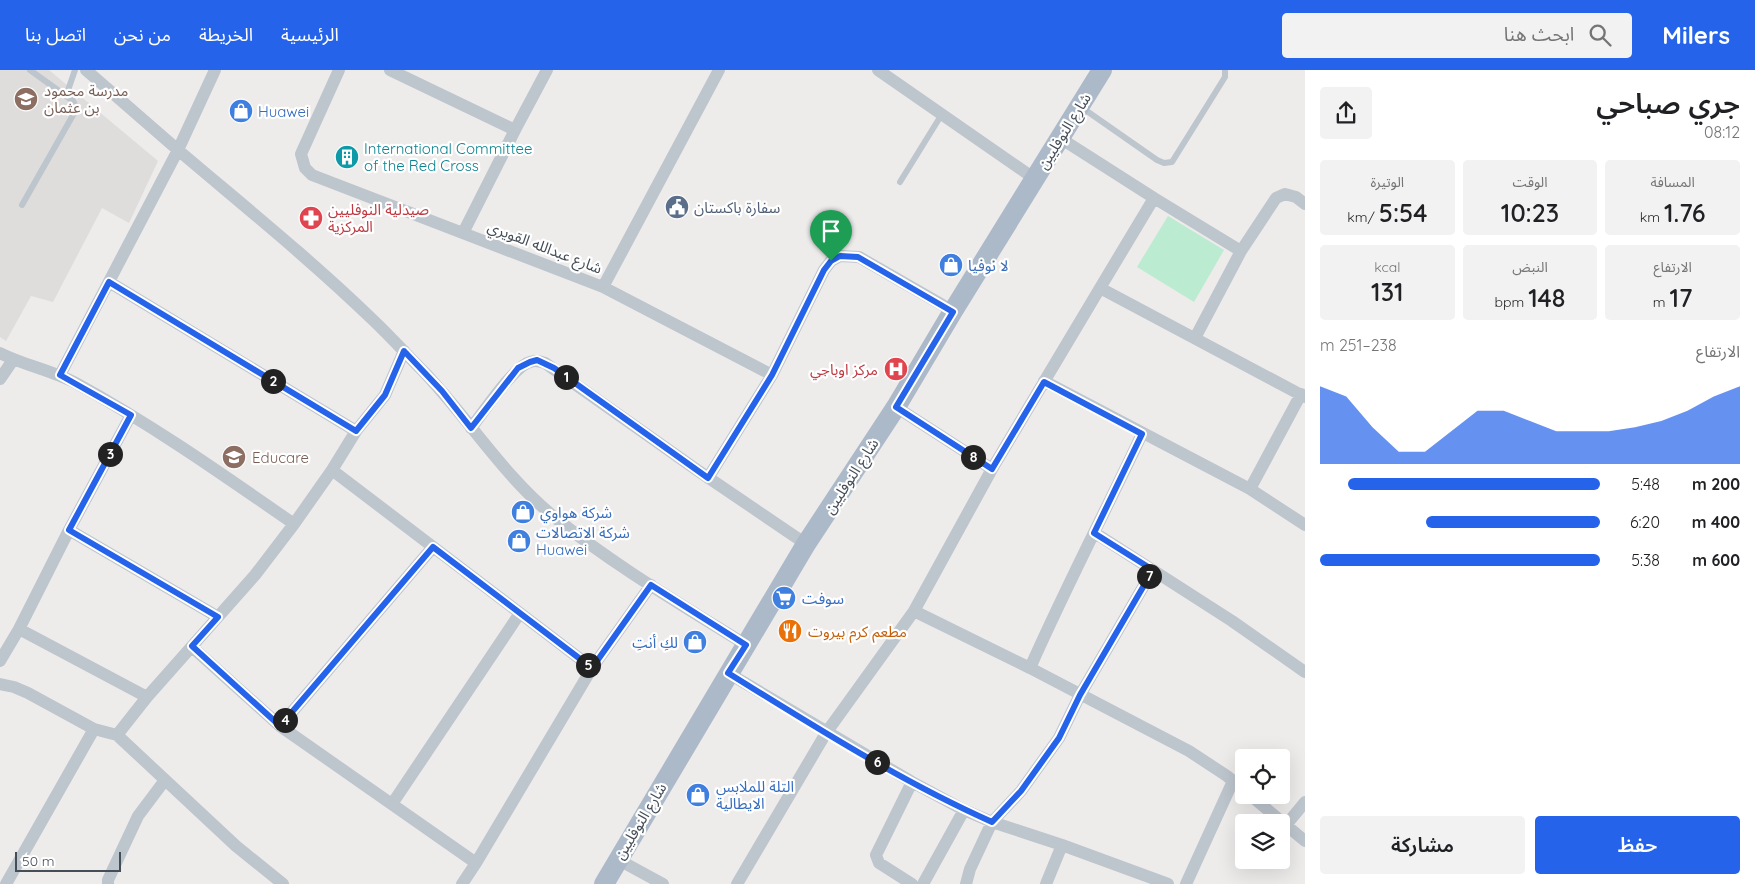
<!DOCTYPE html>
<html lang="ar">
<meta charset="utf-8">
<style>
body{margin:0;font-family:Quicksand,"Noto Sans Arabic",sans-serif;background:#f2f2f2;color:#202124;direction:rtl;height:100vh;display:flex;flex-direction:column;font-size:19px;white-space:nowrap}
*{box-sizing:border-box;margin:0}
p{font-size:16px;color:#757577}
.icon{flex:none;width:28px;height:28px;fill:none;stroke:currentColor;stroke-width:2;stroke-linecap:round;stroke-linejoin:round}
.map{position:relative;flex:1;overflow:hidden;direction:ltr}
.sheet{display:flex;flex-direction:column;background:#fff;width:450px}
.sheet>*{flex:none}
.buttons{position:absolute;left:1235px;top:679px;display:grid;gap:10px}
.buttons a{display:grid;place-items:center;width:55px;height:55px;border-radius:5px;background:#fff;box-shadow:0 5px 20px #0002;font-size:25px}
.scale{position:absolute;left:15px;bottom:12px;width:106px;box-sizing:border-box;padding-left:5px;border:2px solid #454d57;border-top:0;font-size:14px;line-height:18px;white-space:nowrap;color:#454d57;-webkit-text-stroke:4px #fff;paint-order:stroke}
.pin{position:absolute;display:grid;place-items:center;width:42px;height:42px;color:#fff;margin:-51px -21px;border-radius:50% 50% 50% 0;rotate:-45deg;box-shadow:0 0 5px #0007}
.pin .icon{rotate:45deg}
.km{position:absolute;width:25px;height:25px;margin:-12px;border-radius:50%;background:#222;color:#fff;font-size:14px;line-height:25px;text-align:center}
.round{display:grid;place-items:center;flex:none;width:52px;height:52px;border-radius:5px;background:#f2f2f2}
.headline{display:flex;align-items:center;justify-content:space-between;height:85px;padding:0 15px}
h1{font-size:28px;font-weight:600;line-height:38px}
.stats{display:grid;grid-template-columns:repeat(3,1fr);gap:8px;height:85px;padding:5px 15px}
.stats div{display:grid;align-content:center;border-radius:5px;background:#f2f2f2;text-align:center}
.stats b{font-size:25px;font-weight:600}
.stats small{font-size:14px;font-weight:400}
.stats p{font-size:14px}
.chart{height:140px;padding:10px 15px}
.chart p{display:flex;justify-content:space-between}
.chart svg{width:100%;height:90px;margin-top:5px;fill:#2563eb;opacity:.7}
.action{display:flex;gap:10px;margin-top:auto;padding:10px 15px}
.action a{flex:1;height:58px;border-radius:5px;background:#2563eb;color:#fff;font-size:20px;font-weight:600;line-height:58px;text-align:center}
.action a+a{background:#f2f2f2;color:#202124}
ul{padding:0 15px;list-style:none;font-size:16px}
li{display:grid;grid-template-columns:80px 60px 1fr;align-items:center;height:38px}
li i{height:12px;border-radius:6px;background:#2563eb}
header{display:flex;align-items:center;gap:30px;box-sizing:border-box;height:70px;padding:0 25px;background:#2563eb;color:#fff}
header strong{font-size:24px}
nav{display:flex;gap:28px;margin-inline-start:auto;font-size:18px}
.search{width:350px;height:45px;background:#f2f2f2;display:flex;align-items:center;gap:12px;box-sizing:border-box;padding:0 18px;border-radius:5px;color:#757577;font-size:19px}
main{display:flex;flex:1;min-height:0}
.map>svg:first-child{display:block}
.education{fill:#dfdcdc}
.green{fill:#bbebd0}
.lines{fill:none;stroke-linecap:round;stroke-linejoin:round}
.lane{stroke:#bdc5cd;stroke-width:6}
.street{stroke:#bdc5cd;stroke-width:12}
.primary{stroke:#acb9c9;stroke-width:20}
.route-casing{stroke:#fff;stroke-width:10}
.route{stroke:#2563eb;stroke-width:6}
.labels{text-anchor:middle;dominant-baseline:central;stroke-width:4.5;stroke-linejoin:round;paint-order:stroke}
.education-label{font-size:15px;fill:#785e54;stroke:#fff;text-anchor:start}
.shop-label{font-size:15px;fill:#366cbe;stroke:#fff;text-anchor:start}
.street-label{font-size:15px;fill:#454d57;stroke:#fff}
.culture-label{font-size:15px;fill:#0d838f;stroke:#fff;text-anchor:start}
.service-label{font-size:15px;fill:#4e5e75;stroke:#fff;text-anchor:start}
.health-label{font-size:15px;fill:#be3a42;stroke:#fff;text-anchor:start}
.food-label{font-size:15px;fill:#c56008;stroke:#fff;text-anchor:start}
</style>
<header>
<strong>Milers</strong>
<div class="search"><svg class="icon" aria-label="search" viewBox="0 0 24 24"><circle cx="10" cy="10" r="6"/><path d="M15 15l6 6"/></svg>ابحث هنا</div>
<nav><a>الرئيسية</a><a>الخريطة</a><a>من نحن</a><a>اتصل بنا</a></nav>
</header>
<main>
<section class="sheet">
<div class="headline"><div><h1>جري صباحي</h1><p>08:12</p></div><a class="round"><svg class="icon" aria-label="share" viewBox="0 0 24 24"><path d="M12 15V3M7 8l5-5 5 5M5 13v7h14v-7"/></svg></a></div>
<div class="stats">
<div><p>المسافة</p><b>1.76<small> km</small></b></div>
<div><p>الوقت</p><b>10:23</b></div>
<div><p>الوتيرة</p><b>5:54<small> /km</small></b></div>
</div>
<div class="stats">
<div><p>الارتفاع</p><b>17<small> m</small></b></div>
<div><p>النبض</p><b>148<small> bpm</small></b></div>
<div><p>kcal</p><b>131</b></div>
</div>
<div class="chart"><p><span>الارتفاع</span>238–251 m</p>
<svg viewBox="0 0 160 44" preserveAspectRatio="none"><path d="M0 44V6L10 11L20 26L30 38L40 38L50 28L60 18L70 18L80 23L90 28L100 28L110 28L120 26L130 23L140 18L150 11L160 6V44z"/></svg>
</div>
<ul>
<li><b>200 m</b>5:48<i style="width:90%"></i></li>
<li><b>400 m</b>6:20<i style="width:62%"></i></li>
<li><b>600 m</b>5:38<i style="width:100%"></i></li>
</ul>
<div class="action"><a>حفظ</a><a>مشاركة</a></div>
</section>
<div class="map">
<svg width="1305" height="814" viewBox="0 0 1305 814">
<rect width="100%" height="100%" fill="#eeebeb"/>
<path class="education" d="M0,0H49L158,91L129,153L102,138L53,232L31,226L6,271L0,267Z"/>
<path class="green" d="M1168,146L1224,180L1194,232L1137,197Z"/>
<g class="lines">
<path class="lane" d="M66,26L75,0
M1081,37L1157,90L1164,93L1172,92L1225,7V0
M900,112L942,44
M22,135L77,38L73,31L30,0"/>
<path class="street" d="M86,0L178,80L215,0
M339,0L301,84L305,98L312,105L603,217L772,305
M390,0L515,60
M878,0L1035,109
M1060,68L1154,128L1100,218
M1154,128L1241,181
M463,163L515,60L547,0
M109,212L356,361
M603,217L719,0
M1195,268L1241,181L1276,128L1285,124L1296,127L1305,134
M0,283C24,295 50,300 74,312C151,354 222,404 294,454
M60,305L178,80C244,136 311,190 373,250C391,267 407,285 424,302C468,348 503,405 553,446C612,494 682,535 746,575
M0,309L13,290
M1044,311L1250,419L1305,455
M896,337L992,399
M471,358C483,343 513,297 530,292C535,290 539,291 545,293L697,400L806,474
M332,400L592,598
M708,408L772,305L824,200L831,191L840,186L859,187L953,241
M1250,419L1301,324
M69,460L218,547
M1095,463L1232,551L1305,602
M914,541L1030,598L1189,681L1227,706L1244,720
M19,559L147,627
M192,577L280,656L476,793
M0,591L19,559L69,460L131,345
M1030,598C1065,519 1105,442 1142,364
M728,603L912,712L964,740L992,752L1062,775L1168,814
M0,614L14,617L28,623L94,659L117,665L236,776L283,814
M280,656L433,477
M117,665L147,627L255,505L294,454L332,400L356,361L385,325L404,281
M912,712L876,785L879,793L912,814
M1250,725L1305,771
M392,734L520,543
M1286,755L1305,732
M617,789L663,814
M6,814L94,659
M108,814V810L138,746L165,710
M462,814L476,793L592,598L651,515
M737,814L826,663L914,541L992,399L1100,218L1305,327
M923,814L964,740
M966,814L970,799L992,752L1021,721L1059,668L1080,625L1153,500
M1046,814L1062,775
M1186,814L1233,711"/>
<path class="primary" d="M604,814L806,474L896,337L953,241L1102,0"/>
</g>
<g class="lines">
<g class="route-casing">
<path id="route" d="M840,186L858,187L953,242L896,337L992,399L1044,312L1142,364L1094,463L1153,500L1080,625L1059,668L1021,721L992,752C900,711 814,656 728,603L746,575L651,515L592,598L433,477L280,656L192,576L218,547L69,460L131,345L60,305L109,212L356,361L385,325L404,281L442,321L471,358L518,298L530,292L537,290L554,298L708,408L772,305L824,200L831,191Z"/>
</g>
<use href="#route" class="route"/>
</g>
<defs>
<g id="school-disc" transform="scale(1.25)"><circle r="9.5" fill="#8d6e63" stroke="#fff"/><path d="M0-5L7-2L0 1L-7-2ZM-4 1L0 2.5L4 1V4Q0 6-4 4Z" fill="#fff"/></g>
<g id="shop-disc" transform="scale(1.25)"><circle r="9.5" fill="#3f7fe0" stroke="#fff"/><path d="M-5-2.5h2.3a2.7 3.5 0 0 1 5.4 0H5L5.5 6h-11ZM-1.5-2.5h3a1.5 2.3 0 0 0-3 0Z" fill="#fff"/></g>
<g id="building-disc" transform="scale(1.25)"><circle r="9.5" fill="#0f9aa8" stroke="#fff"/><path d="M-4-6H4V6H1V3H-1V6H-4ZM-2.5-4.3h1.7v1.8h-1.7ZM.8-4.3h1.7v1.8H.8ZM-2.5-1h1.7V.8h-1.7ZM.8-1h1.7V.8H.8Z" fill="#fff"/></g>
<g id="civic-disc" transform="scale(1.25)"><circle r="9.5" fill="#5c6f8a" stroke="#fff"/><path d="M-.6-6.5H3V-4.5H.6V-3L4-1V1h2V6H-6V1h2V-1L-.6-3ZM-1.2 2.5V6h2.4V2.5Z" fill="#fff"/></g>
<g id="pharmacy-disc" transform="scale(1.25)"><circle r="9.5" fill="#e0444e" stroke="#fff"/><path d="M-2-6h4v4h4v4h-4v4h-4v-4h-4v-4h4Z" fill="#fff"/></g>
<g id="hospital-disc" transform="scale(1.25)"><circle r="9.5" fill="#e0444e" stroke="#fff"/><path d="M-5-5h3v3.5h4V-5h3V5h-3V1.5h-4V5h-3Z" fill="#fff"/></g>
<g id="supermarket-disc" transform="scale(1.25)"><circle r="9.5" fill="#3f7fe0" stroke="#fff"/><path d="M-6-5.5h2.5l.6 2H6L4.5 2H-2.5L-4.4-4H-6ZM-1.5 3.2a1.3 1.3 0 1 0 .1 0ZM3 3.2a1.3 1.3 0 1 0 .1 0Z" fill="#fff"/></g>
<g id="restaurant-disc" transform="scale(1.25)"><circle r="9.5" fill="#e8710a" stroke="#fff"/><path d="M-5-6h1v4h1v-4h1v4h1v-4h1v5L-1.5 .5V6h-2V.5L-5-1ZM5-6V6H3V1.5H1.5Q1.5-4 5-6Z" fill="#fff"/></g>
</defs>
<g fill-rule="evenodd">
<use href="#school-disc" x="26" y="29"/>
<use href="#shop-disc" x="241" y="41"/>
<use href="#building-disc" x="347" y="87"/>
<use href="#civic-disc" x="677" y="137"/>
<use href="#pharmacy-disc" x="311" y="148"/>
<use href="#shop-disc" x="951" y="195"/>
<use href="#hospital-disc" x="896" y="299"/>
<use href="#school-disc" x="234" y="387"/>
<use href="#shop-disc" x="523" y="442"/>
<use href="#shop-disc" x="519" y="471"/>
<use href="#supermarket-disc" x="784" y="528"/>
<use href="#restaurant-disc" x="790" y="561"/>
<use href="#shop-disc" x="695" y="572"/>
<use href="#shop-disc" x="698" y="725"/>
</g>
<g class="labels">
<g class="education-label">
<text x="44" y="20">مدرسة محمود<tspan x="44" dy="17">بن عثمان</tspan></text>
<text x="252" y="387">Educare</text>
</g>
<g class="shop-label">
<text x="258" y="41">Huawei</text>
<text x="968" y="195">لا نوفيا</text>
<text x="540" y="442">شركة هواوي</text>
<text x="536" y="462">شركة الاتصالات<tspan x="536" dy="17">Huawei</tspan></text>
<text x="802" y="528">سوفت</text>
<text x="678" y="572" text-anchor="end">لكِ أنتِ</text>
<text x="716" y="716">التلة للملابس<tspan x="716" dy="17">الايطالية</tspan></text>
</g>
<g class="street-label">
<text transform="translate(1064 61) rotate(-58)">شارع النوفليين</text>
<text transform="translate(545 177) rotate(21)">شارع عبدالله القويري</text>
<text transform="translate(851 406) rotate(-57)">شارع النوفليين</text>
<text transform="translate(640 751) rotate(-59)">شارع النوفليين</text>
</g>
<g class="culture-label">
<text x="364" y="78">International Committee<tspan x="364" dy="17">of the Red Cross</tspan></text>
</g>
<g class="service-label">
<text x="694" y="137">سفارة باكستان</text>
</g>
<g class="health-label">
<text x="328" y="139">صيدلية النوفليين<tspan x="328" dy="17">المركزية</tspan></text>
<text x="878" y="299" text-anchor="end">مركز اوباجي</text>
</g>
<g class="food-label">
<text x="808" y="561">مطعم كرم بيروت</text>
</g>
</g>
</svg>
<div class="buttons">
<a><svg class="icon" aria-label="locate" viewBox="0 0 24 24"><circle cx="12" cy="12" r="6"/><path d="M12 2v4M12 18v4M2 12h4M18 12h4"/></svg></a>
<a><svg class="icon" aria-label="layers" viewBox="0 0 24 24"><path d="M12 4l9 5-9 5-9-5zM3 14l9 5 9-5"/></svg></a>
</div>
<div class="scale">50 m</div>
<div class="pin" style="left:831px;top:191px;background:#1e9e55"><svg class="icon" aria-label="arrive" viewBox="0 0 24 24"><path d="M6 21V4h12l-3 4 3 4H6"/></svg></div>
<b class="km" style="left:566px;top:307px">1</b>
<b class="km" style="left:273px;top:311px">2</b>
<b class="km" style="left:110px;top:384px">3</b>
<b class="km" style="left:285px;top:650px">4</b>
<b class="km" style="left:588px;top:595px">5</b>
<b class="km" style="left:877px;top:692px">6</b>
<b class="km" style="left:1149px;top:506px">7</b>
<b class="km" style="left:973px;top:387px">8</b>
</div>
</main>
